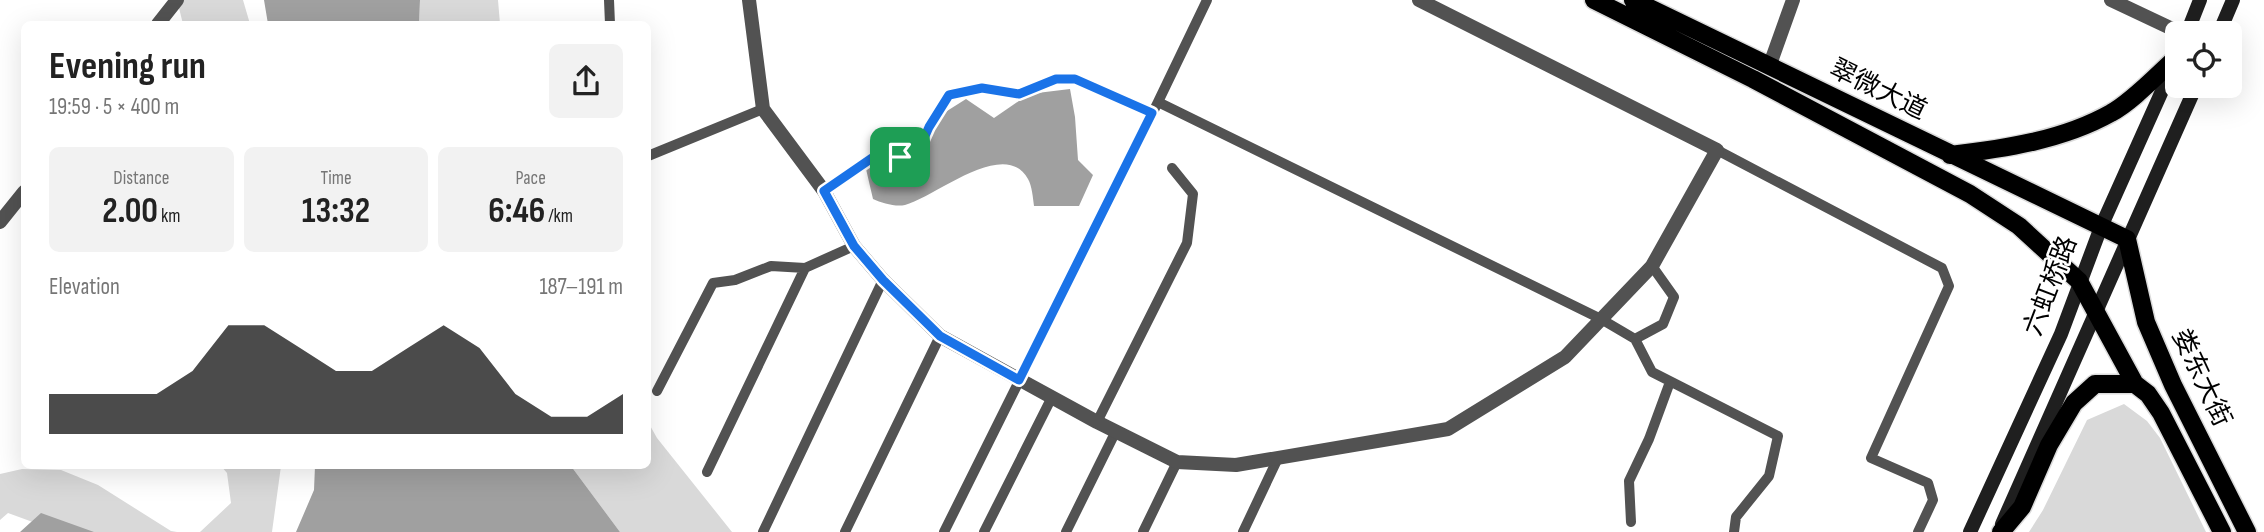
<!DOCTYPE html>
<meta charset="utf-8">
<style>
body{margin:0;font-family:"Sofia Sans Condensed","Noto Sans SC",sans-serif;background:#f2f2f2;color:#222;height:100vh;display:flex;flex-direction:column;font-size:26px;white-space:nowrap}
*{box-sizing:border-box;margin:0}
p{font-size:23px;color:#767676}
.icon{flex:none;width:38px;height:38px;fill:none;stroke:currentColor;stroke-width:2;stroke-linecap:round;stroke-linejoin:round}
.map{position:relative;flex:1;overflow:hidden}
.sheet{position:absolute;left:21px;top:21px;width:630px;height:448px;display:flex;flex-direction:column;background:#fff;border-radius:10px;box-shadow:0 7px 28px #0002}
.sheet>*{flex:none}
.buttons{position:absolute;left:2165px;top:21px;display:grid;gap:14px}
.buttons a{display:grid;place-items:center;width:77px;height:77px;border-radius:10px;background:#fff;box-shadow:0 7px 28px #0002;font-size:35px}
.pin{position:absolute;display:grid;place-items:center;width:60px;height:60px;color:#fff;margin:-30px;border-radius:14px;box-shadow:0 4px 10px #0006}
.round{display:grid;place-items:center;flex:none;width:74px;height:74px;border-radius:10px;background:#f2f2f2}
.summary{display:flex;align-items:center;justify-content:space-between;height:119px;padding:0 28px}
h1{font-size:38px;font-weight:700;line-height:52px}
.metrics{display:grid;grid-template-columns:repeat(3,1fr);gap:10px;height:119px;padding:7px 28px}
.metrics div{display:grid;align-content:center;border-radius:10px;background:#f2f2f2;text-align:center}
.metrics b{font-size:35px;font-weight:700}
.metrics small{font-size:19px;font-weight:400}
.metrics p{font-size:19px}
.chart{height:196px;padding:14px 28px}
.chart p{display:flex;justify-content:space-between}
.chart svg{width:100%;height:126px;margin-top:7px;fill:#000;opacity:.7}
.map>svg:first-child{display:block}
.green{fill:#d9d9d9}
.water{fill:#a0a0a0}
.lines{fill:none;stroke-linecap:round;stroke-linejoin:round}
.primary-casing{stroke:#dbdbdb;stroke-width:21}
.service{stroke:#525252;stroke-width:10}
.minor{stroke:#525252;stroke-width:14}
.secondary{stroke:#1f1f1f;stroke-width:14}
.primary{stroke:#000;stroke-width:18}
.route-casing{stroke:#fff;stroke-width:14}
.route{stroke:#1a73e8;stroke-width:9}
.labels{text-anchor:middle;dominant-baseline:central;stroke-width:5;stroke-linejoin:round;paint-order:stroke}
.street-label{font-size:26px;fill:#000;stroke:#fff}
</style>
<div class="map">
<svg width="2264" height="532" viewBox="0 0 2264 532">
<rect width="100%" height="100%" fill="#fff"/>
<path class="green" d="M177,0H243L250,24H183Z
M420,0H498L500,24H419Z
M2124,404L2147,421L2160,438L2206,532H2029L2043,510L2087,420Z
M648,422L657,438L732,532H620L571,466H648Z
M221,466H281L272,532H200L231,503L227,473Z
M22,469L61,470L98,485L171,531L177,532H60L8,513L0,520V474Z"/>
<path class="water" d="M264,0H420L419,24H268Z
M1070,89L1075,117L1078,160L1093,175L1079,206H1034C1033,198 1032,186 1028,179C1005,137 935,197 905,205C895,207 882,203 873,199L866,169L912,151L920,128L966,99L994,118L1029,94Z
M315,466H571L620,532H296L314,490Z
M41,513L94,532H20Z"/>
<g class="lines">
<g class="primary-casing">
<path id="primary" d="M1594,0L1753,79L1970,194L2019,226L2079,281L2135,384L2148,394L2161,413L2222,532
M1633,0L2127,239L2146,322L2173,385L2247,532
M1950,155C2004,149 2063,140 2111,113C2132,102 2159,73 2177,57
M2001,532L2022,507L2049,445L2074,403L2095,384H2135"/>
</g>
<path class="service" d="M609,0L610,24
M1207,0L1158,102L1601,319L1635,339L1652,372L1778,436L1769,476L1736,517L1734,532
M1717,150L1942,268L1949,286L1871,458L1928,483L1933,500L1918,532
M648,156L763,109
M824,191L872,158L900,157L918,152L929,127L949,95L982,88L1019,94L1056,79H1075L1152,113
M1635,339L1663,324L1674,297L1652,266
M657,391L713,283L735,280L771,266L805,268
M1097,422L1187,243L1193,194L1172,168
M707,472L805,268L854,246
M1631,522L1629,481L1649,439L1670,382
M763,532L883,280
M845,532L940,336
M944,532L1158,102
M984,532L1052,397
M1066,532L1116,431
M1143,532L1177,462
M1243,532L1278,458"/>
<path class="minor" d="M749,0L763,109L824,191L854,246L883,280L940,336L1097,422L1177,462L1236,465L1448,429L1565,357L1652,266L1717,150L1419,0
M2111,0L2181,33
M158,24L177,0
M1769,67L1793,0
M0,222L24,192"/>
<path class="secondary" d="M2187,33L2200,0
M2219,33L2233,0
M2002,524L2196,86
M1970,532L2061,334L2101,227L2175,62"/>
<use href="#primary" class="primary"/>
</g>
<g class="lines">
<g class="route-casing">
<path id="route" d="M1056,79H1075L1152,113L1019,380L940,336L883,280L854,246L824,191L872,158L900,157L918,152L929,127L949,95L982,88L1019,94Z"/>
</g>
<use href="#route" class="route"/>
</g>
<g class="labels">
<g class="street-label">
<text transform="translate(1878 90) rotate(26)">翠微大道</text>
<text transform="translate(2051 286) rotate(-69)">六虹桥路</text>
<text transform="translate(2201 378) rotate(65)">娄东大街</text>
</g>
</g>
</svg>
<div class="buttons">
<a><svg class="icon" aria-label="locate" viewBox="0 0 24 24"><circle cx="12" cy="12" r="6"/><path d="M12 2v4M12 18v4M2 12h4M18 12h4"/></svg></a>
</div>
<div class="pin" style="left:900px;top:157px;background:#1e9e55"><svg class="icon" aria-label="arrive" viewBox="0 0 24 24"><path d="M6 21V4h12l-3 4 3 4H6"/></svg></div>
<section class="sheet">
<div class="summary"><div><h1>Evening run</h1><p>19:59 · 5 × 400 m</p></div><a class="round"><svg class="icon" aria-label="share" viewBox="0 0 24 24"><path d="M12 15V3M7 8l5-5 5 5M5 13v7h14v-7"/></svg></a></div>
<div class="metrics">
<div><p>Distance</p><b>2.00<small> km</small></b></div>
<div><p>Time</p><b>13:32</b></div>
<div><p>Pace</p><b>6:46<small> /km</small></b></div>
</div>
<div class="chart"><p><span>Elevation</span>187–191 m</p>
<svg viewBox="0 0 160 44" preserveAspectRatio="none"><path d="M0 44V30L10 30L20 30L30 30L40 22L50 6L60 6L70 14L80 22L90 22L100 14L110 6L120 14L130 30L140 38L150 38L160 30V44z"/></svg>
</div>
</section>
</div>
